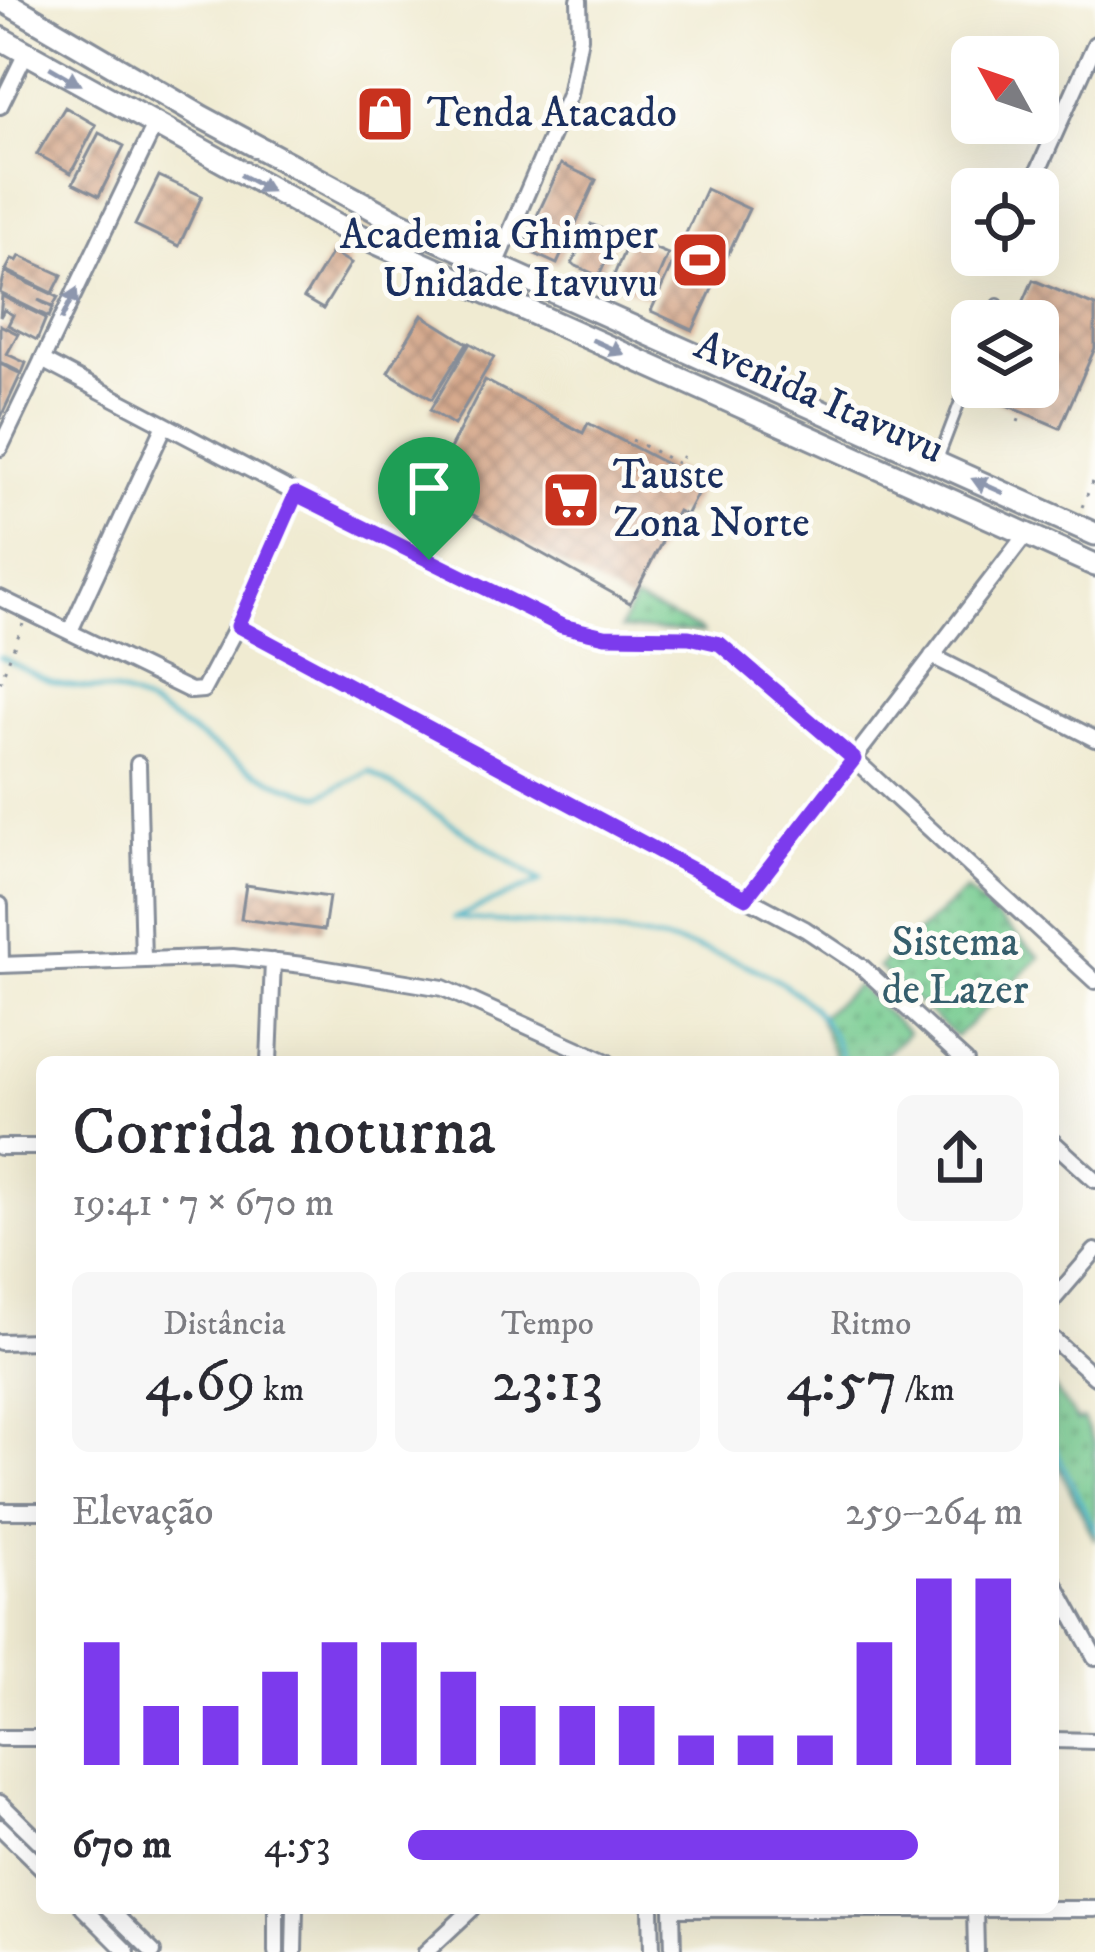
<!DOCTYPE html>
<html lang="pt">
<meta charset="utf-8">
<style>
body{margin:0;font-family:"IM FELL DW Pica",serif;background:#f7f7f7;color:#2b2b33;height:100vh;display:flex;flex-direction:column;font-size:45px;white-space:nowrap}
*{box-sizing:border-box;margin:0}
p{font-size:39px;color:#7c7c81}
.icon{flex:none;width:66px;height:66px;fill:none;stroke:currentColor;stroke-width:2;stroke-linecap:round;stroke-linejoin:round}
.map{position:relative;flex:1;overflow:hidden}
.panel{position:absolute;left:36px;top:1056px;width:1023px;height:858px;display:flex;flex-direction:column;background:#fff;border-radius:18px;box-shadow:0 12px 48px #0002}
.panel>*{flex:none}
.needle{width:78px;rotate:310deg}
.tools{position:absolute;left:951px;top:36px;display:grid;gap:24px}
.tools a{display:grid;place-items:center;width:108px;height:108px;border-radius:18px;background:#fff;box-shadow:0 12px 48px #0002;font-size:60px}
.pin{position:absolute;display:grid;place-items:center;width:102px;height:102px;color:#fff;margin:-123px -51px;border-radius:50% 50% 50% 0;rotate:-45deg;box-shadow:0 0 12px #0007}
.pin .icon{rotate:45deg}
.round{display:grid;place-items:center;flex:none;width:126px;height:126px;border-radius:18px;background:#f7f7f7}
.overview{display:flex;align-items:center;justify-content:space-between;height:204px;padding:0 36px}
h1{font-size:66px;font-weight:600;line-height:90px}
.stats{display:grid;grid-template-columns:repeat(3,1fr);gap:18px;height:204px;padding:12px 36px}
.stats div{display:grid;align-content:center;border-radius:18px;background:#f7f7f7;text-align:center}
.stats b{font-size:60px;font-weight:600}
.stats small{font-size:33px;font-weight:400}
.stats p{font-size:33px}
.chart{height:336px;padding:24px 36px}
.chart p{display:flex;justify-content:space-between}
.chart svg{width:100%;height:216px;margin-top:12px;stroke:#7c3aed;stroke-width:6}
ul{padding:0 36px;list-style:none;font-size:39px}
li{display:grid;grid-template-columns:192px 144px 1fr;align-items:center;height:90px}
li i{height:30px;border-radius:15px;background:#7c3aed}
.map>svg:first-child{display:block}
.park{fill:url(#park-dots);stroke:#477c76;stroke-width:3}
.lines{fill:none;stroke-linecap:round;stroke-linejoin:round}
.stream{stroke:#45b1c3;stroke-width:4.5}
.building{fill:url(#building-cross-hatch)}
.service-casing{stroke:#868d98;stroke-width:14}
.minor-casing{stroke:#868d98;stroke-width:20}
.secondary-casing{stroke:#868d98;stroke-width:27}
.path{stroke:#868d98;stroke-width:3;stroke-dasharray:3 9;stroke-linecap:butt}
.service{stroke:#fff;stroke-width:8}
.minor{stroke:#fff;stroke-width:14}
.secondary{stroke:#fff;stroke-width:21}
.oneway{fill:#8d97ae}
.route-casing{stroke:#fff;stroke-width:24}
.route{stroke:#7c3aed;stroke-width:15}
.labels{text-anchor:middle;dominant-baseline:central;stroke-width:10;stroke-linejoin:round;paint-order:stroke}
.poi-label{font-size:42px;fill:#1b2f5e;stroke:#fdfcf7;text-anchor:start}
.street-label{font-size:42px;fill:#1b2f5e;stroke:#fdfcf7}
.park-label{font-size:42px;fill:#355e6c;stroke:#fdfcf7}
</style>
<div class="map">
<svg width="1095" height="1952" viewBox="0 0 1095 1952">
<defs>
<pattern id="park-dots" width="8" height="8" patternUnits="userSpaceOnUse" patternTransform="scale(3)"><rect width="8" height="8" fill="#73ca8e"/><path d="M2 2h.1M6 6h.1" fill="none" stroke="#5ea477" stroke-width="1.8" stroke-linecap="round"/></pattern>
<pattern id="building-cross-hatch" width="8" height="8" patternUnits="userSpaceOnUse" patternTransform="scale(3)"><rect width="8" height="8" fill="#d6a98c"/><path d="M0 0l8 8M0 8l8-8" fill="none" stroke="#ad8a76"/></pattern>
</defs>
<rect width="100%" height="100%" fill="#fdfcf7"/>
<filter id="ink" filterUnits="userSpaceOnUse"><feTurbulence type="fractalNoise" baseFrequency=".00833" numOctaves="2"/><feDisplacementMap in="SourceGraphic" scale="24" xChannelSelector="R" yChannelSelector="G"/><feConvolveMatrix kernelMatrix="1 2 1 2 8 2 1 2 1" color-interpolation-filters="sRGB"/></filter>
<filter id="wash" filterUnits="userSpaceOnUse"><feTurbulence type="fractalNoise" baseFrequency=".004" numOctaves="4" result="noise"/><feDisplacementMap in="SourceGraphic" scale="48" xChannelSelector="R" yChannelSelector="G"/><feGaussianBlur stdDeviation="2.7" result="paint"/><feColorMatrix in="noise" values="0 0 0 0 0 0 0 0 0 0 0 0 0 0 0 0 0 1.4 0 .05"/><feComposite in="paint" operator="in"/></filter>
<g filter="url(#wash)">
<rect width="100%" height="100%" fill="#f0ebd2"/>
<path class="park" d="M634,600L700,630L702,633L620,629Z
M966,890L1040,957L956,1037L878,967Z
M857,985L908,1033L877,1062H837L819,1018Z
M1053,1386L1077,1421L1083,1419L1095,1445V1540L1053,1455Z"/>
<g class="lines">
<path class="stream" d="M0,657C18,665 39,680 59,684C87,690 114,687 140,701C205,735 244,779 320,796L369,771L541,881L454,918C566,928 810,928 843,1062
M1053,1444L1095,1531"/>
</g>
<g id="blocks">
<path class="building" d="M65,107L96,125L71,173L37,154Z
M99,133L124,146L99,196L73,183Z
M561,164L596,180L557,264L522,248Z
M159,176L202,196L179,246L135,225Z
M706,189L749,209L693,330L651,311Z
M359,214L427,245L424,253L356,222Z
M591,224L617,236L599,276L572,264Z
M630,238L668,254L649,298L611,282Z
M332,252L351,263L323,309L304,298Z
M20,256L62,275L53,293L6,270L12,259L17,261Z
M5,272L58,297L53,306L38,300L53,308L49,317L0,293Z
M1033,280L1095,306V348L1060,428L983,395L987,387H1038V321H1015Z
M2,296L46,318L37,340L8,325L13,315L4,310L0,317Z
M422,315L467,343L432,399L388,372Z
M0,325L18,334L7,354L26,363L22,373L0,362Z
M470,343L494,357L454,425L430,410Z
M0,364L21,374L0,419Z
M485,380L583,433L588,423L703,483L686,515L678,511L630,603L429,490Z
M246,885L329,897L324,930L241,919Z"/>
</g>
</g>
<g filter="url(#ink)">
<use href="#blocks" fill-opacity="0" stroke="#868d98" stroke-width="3"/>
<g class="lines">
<g class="service-casing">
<path id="service" d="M991,321L998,304
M937,462L972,370"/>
</g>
<g class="minor-casing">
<path id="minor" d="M0,106L26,53
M1030,189L1095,44
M496,265L569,95L580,37L579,0
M42,360L297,494L562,626L606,636L689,637L720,644L854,759L1095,981
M0,448L154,127
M0,598L191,691L203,690L237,626L297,494
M237,626L805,929L862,967L966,1062
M70,631L165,425
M932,656L1095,739
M138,764L143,960
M747,898L1026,534
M0,905L1,965
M0,965L233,957L303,965L443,988L607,1062
M269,1062L273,961
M1053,1142L1095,1180
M0,1147H42
M1053,1300L1095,1251
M1053,1339L1095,1377
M0,1342L42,1341
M0,1511H42
M1053,1580L1095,1657
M0,1738H42
M1053,1740L1095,1741
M0,1803L42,1844
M0,1827L42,1868
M83,1908L127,1952
M108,1908L153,1952
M651,1908L652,1952
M672,1908L673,1952
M975,1908L976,1952
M672,1909H1095
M276,1952V1908
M294,1952L295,1908
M426,1952L473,1908"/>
</g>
<g class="secondary-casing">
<path id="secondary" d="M2,0L202,117L396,221L1095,534
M0,38L341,227L1095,565"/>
</g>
<path class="path" d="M1018,422L1022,412
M632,440L679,464
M676,469L684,453
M1082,507L1095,476
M0,682L23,624"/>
<use href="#service" class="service"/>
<use href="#minor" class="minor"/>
<use href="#secondary" class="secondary"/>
</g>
<defs><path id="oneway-solid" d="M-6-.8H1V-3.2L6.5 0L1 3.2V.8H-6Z" transform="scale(3)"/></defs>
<g class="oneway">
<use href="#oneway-solid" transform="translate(65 76) rotate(30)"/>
<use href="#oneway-solid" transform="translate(256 183) rotate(28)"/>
<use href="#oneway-solid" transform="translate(69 304) rotate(-64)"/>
<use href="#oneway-solid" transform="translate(608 347) rotate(24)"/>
<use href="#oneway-solid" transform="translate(988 486) rotate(-156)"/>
</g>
</g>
<g class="lines" filter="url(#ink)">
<g class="route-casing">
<path id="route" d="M296,494L562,626L605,636L689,637L720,644L854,759L746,898L238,626Z"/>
</g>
<use href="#route" class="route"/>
</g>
<defs>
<g id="shop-square" transform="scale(3)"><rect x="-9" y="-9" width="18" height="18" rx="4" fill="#c8321e" stroke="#fdfcf7"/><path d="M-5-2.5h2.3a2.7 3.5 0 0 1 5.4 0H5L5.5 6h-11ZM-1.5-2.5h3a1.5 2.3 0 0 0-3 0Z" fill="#fff"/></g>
<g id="stadium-square" transform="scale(3)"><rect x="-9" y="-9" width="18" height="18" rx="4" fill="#c8321e" stroke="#fdfcf7"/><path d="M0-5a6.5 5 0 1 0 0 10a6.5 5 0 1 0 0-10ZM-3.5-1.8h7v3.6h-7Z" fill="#fff"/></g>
<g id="supermarket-square" transform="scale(3)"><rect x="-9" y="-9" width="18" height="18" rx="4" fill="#c8321e" stroke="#fdfcf7"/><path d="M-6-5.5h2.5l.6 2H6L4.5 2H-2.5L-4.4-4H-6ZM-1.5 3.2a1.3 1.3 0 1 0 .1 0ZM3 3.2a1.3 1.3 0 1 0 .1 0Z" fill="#fff"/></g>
</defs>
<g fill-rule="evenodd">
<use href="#shop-square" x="385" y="114"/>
<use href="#stadium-square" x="700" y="260"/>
<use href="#supermarket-square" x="571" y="500"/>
</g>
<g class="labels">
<g class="poi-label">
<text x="427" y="114">Tenda Atacado</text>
<text x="658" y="236" text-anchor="end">Academia Ghimper<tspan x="658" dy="48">Unidade Itavuvu</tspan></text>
<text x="613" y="476">Tauste<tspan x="613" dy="48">Zona Norte</tspan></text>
</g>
<g class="street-label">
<text transform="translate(819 398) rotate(24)">Avenida Itavuvu</text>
</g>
<g class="park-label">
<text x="955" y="943">Sistema<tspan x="955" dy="48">de Lazer</tspan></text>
</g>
</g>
</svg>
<div class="tools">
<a><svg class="needle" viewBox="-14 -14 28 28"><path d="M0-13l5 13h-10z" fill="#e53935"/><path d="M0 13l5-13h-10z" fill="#7c7c81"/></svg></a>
<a><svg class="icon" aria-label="locate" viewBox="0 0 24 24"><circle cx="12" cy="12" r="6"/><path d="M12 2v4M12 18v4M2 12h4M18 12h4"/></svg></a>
<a><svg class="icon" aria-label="layers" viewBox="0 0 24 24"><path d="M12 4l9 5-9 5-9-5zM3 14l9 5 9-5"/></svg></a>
</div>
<div class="pin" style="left:429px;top:560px;background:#1e9e55"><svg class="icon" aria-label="arrive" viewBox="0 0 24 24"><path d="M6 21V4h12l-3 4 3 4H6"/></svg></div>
<section class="panel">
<div class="overview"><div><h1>Corrida noturna</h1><p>19:41 · 7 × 670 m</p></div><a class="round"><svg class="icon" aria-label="share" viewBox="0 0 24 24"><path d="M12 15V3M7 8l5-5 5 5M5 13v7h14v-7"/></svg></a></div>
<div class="stats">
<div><p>Distância</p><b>4.69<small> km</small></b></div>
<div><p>Tempo</p><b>23:13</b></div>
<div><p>Ritmo</p><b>4:57<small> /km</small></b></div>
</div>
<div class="chart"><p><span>Elevação</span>259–264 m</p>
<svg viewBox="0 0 160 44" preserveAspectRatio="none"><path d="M5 44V19M15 44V32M25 44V32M35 44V25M45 44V19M55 44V19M65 44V25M75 44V32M85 44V32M95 44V32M105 44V38M115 44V38M125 44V38M135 44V19M145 44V6M155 44V6"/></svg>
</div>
<ul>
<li><b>670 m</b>4:53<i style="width:83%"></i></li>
</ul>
</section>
</div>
